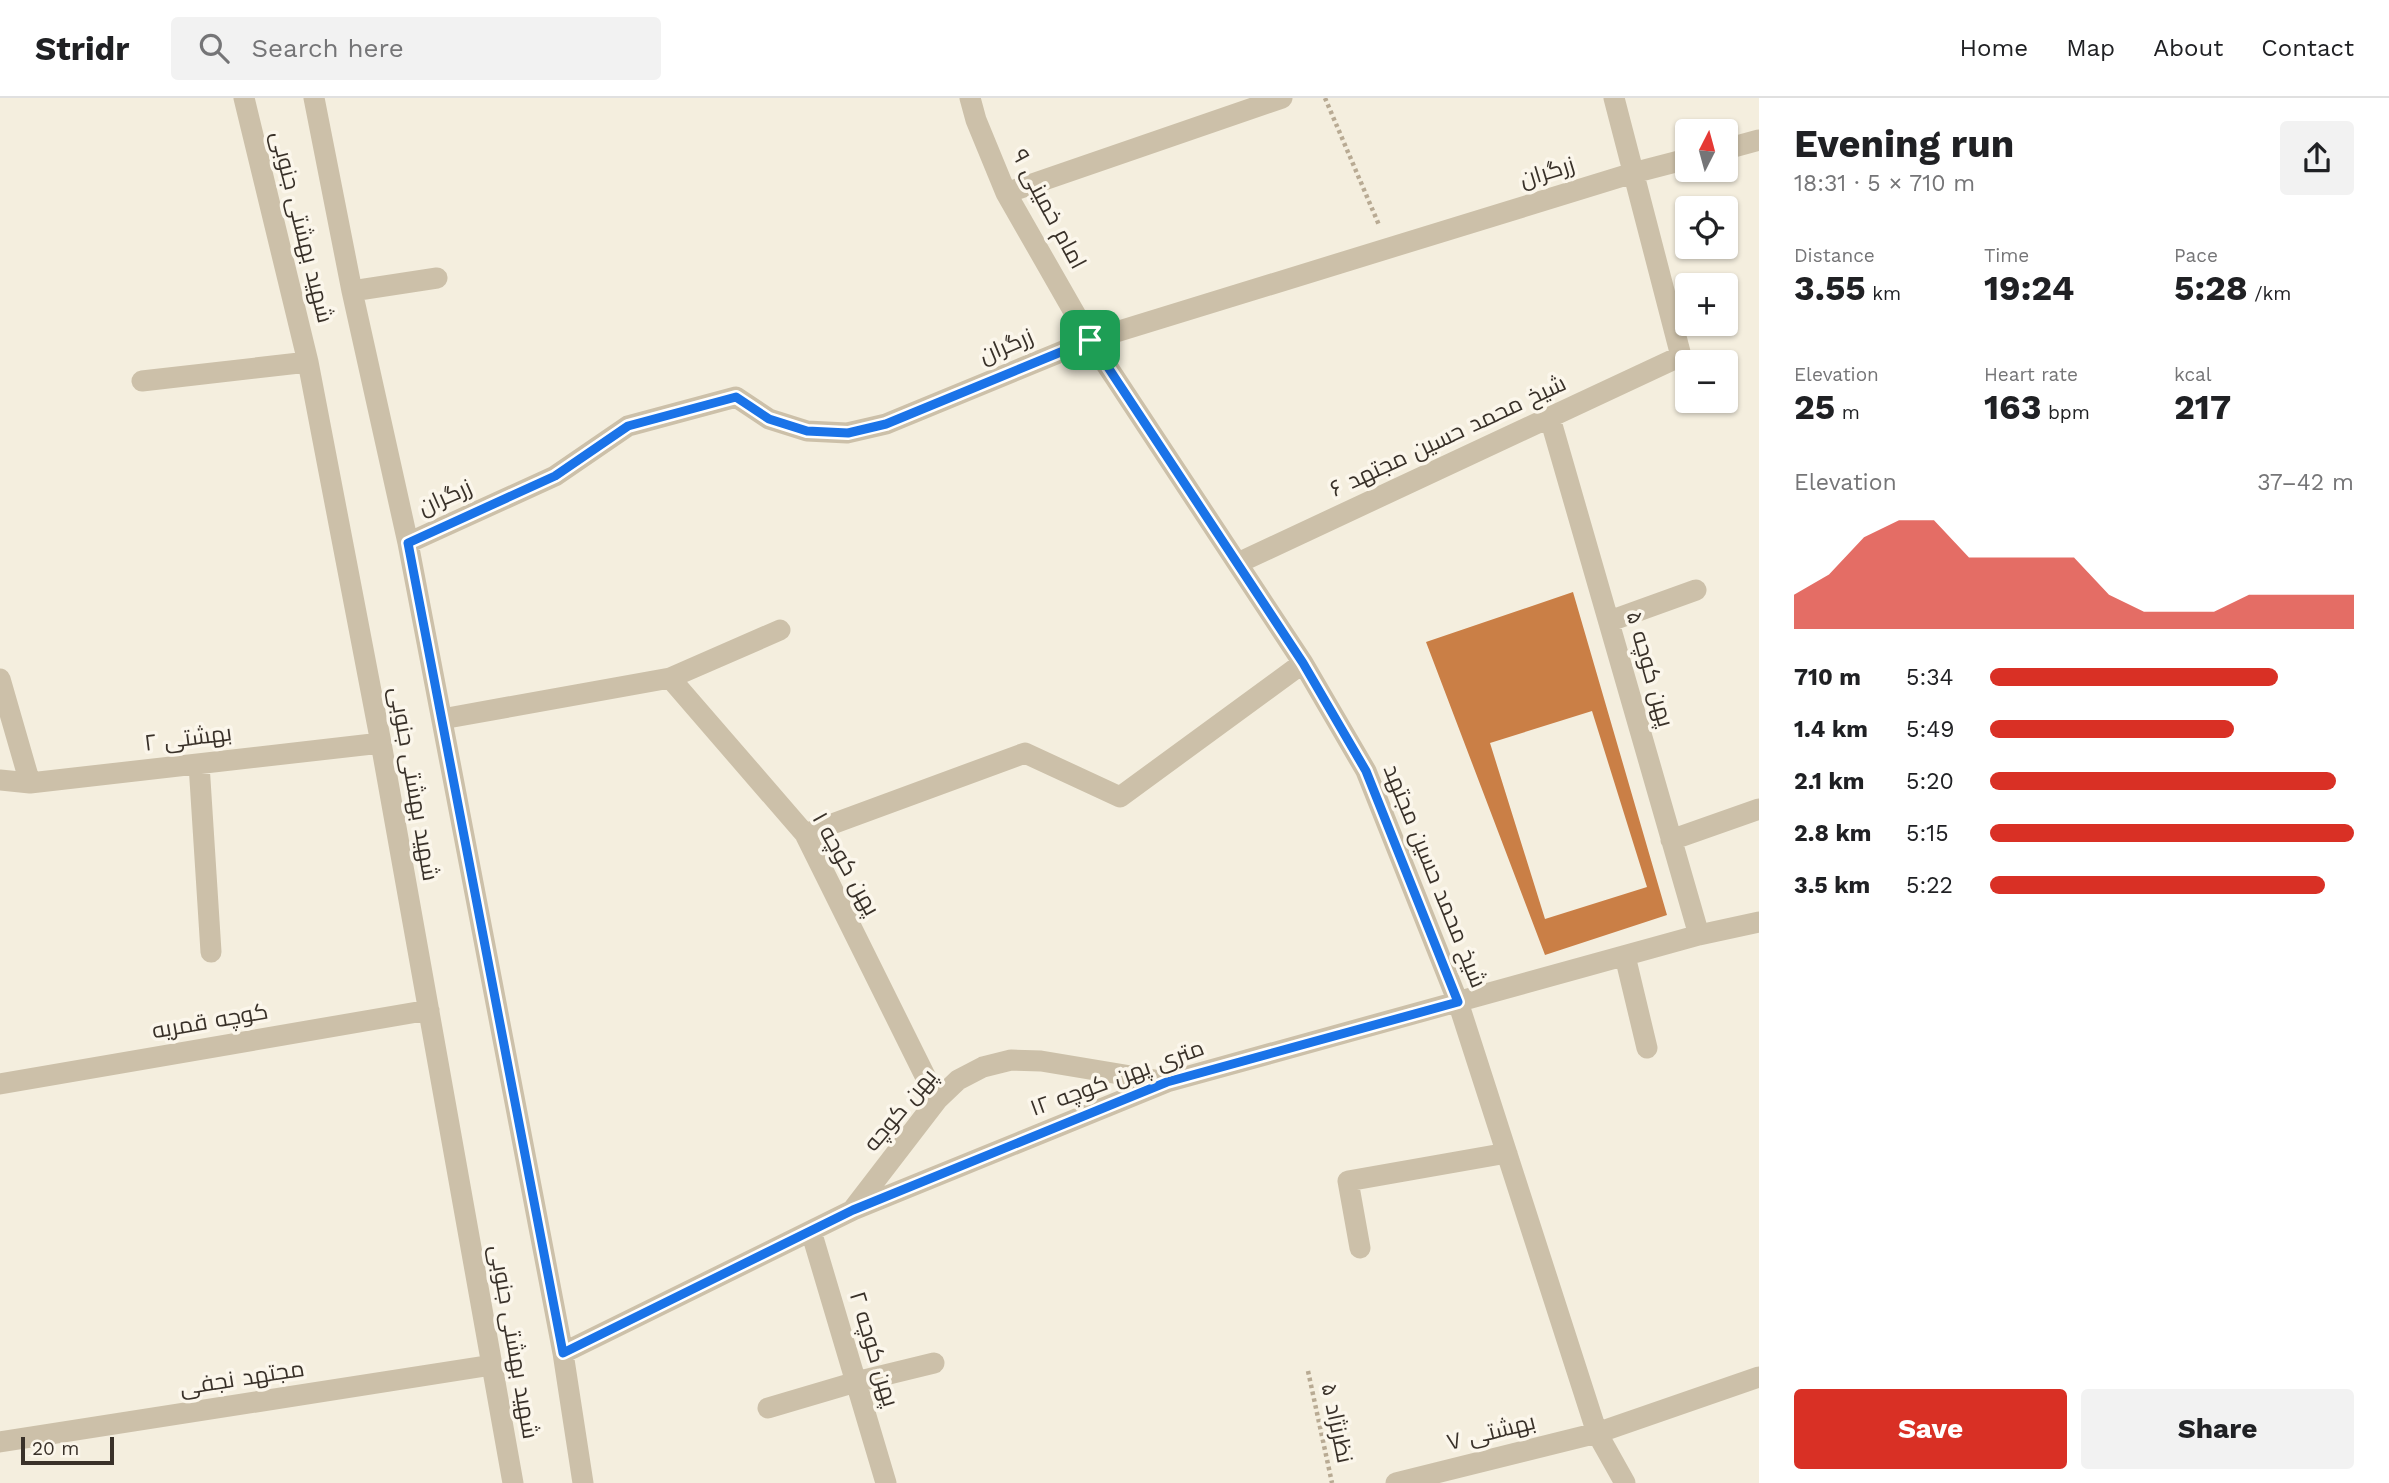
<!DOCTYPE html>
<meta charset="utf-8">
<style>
body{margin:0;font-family:"Work Sans",Cairo,sans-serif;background:#f2f2f2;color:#202124;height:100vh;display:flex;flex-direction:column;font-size:26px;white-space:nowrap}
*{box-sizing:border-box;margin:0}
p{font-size:23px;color:#757577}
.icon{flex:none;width:38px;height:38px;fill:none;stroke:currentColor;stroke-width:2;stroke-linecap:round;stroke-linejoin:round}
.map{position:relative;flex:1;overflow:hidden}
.side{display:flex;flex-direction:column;background:#fff;width:630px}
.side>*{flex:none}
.needle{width:46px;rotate:6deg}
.buttons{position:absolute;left:1675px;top:21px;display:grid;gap:14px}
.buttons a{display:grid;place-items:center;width:63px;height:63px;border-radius:7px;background:#fff;box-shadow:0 2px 5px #0004;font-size:35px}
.scale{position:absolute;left:21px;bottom:18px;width:93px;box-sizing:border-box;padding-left:7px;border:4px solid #393129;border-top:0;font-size:19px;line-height:24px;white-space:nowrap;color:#393129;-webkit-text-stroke:5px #fbf6eb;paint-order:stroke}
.pin{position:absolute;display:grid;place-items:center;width:60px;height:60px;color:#fff;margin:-30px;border-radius:14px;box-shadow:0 4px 10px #0006}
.round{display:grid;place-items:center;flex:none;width:74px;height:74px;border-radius:7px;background:#f2f2f2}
.headline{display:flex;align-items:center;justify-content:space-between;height:119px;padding:0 35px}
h1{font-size:38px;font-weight:700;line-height:52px}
.stats{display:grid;grid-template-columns:repeat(3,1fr);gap:10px;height:119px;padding:7px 35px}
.stats div{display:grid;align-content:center}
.stats b{font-size:35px;font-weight:700}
.stats small{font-size:19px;font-weight:400}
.stats p{font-size:19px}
.chart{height:196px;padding:14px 35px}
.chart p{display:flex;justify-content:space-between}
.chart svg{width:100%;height:126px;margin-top:7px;fill:#d93025;opacity:.7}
.button{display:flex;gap:14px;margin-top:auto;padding:14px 35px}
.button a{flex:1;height:80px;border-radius:7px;background:#d93025;color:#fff;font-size:28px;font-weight:700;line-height:80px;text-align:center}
.button a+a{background:#f2f2f2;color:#202124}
ul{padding:0 35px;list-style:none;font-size:23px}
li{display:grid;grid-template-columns:112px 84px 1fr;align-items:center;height:52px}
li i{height:18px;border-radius:9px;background:#d93025}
header{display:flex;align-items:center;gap:42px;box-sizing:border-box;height:98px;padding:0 35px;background:#fff;border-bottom:2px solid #e0e0e0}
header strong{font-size:33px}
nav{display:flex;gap:38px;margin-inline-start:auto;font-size:24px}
.search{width:490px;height:63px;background:#f2f2f2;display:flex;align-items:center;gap:18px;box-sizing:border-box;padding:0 24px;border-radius:7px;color:#757577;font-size:26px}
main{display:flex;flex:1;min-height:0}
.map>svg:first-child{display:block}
.building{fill:#ca7f46;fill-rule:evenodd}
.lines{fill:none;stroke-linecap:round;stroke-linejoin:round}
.path{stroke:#b8aa93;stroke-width:4.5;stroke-dasharray:3.5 3.5;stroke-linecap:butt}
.minor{stroke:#ccc0a9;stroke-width:21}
.route-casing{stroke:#fff;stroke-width:14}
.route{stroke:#1a73e8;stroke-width:9}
.labels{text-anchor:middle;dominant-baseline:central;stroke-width:7;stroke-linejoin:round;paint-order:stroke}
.street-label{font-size:23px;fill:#393129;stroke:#fbf6eb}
</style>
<header>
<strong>Stridr</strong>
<div class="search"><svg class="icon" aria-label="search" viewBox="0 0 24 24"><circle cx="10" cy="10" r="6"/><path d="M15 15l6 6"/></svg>Search here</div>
<nav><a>Home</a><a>Map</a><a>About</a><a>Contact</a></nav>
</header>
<main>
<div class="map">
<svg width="1759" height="1385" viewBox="0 0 1759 1385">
<rect width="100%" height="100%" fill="#f4eede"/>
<path class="building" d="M1573,494L1667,817L1545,857L1426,544ZM1592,613L1647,789L1545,821L1490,645Z"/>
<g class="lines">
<path class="path" d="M1325,0L1379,127
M1308,1273L1332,1385"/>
<path class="minor" d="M244,0L308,264L381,645L513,1385
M314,0L352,193L408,445L563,1255L583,1385
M970,0L976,22L1006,95L1090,242L1303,565L1366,673L1458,904L1597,1335L1625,1385
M1726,51L1759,42
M1006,95L1282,0
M352,193L437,180
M142,283L308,264
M1550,320L1699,837
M408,445L555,378L628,328L736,299L769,321L807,333L847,335L886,326L1090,242L1633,75L1687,61
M1238,465L1681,258L1614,0
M1610,523L1696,492
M670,580L805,736L937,1002
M0,581L30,685
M442,621L670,580L780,532
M199,666L211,854
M0,682L30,685L381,645
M805,736L1025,655L1120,699L1303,565
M1671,742L1759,711
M1625,858L1647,950
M0,986L429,912
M854,1110L937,1002L958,982L983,969L1011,962L1041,963L1167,984
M811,1133L886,1385
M1360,1150L1348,1083L1507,1055
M563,1255L853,1112L1167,984L1699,837L1759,824
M768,1310L856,1284L934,1265
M0,1344L492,1267
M1396,1385L1597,1335L1759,1279"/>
</g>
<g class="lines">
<g class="route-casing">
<path id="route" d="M1090,242L1303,565L1366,673L1458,904L1167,984L853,1112L563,1255L408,445L555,378L628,328L736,299L769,321L807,333L848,335L886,326Z"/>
</g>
<use href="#route" class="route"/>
</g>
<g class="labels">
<g class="street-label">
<text transform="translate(1547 74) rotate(-17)">زرگران</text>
<text transform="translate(1049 111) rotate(62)">امام خمینی ۹</text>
<text transform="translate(302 129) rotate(76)">شهید بهشتی جنوبی</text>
<text transform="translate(1006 248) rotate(-23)">زرگران</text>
<text transform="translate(1448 338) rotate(-25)">شیخ محمد حسین مجتهد ۶</text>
<text transform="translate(445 399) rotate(-24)">زرگران</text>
<text transform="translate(1650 571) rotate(74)">پهن کوچه ۵</text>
<text transform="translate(188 640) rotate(-7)">بهشتی ۲</text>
<text transform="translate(414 686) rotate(80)">شهید بهشتی جنوبی</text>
<text transform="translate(846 766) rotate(61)">پهن کوچه ۱</text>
<text transform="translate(1435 778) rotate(68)">شیخ محمد حسین مجتهد</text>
<text transform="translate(210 923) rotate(-10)">کوچه قمریه</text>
<text transform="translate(1117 980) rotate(-20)">۱۲ متری پهن کوچه</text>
<text transform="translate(900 1012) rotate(-50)">پهن کوچه</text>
<text transform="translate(514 1244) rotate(80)">شهید بهشتی جنوبی</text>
<text transform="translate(874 1251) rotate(73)">پهن کوچه ۲</text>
<text transform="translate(242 1280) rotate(-9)">مجتهد نجفی</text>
<text transform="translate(1337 1325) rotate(78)">نظرنژاد ۵</text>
<text transform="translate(1491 1334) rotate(-14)">بهشتی ۷</text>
</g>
</g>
</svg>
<div class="buttons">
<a><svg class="needle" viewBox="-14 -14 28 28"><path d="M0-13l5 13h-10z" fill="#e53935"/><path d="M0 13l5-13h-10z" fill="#757577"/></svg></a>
<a><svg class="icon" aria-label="locate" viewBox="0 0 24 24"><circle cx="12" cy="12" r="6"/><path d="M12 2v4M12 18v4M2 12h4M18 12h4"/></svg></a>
<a>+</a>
<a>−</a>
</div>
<div class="scale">20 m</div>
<div class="pin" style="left:1090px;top:242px;background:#1e9e55"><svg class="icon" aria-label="arrive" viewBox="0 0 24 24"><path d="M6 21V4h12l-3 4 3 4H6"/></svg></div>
</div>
<section class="side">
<div class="headline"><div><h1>Evening run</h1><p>18:31 · 5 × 710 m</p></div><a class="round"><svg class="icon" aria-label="share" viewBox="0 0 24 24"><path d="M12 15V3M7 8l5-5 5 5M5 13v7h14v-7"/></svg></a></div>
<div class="stats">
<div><p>Distance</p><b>3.55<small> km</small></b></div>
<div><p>Time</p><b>19:24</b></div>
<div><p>Pace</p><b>5:28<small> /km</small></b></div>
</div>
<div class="stats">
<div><p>Elevation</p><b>25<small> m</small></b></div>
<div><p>Heart rate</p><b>163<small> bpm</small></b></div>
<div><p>kcal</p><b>217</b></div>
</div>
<div class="chart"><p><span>Elevation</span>37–42 m</p>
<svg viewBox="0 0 160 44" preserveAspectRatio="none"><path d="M0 44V32L10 25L20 12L30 6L40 6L50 19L60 19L70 19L80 19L90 32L100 38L110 38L120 38L130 32L140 32L150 32L160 32V44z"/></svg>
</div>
<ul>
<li><b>710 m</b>5:34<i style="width:79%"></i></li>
<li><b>1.4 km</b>5:49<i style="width:67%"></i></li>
<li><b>2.1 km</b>5:20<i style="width:95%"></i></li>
<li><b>2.8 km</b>5:15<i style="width:100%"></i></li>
<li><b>3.5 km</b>5:22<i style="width:92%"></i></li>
</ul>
<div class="button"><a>Save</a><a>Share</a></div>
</section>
</main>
